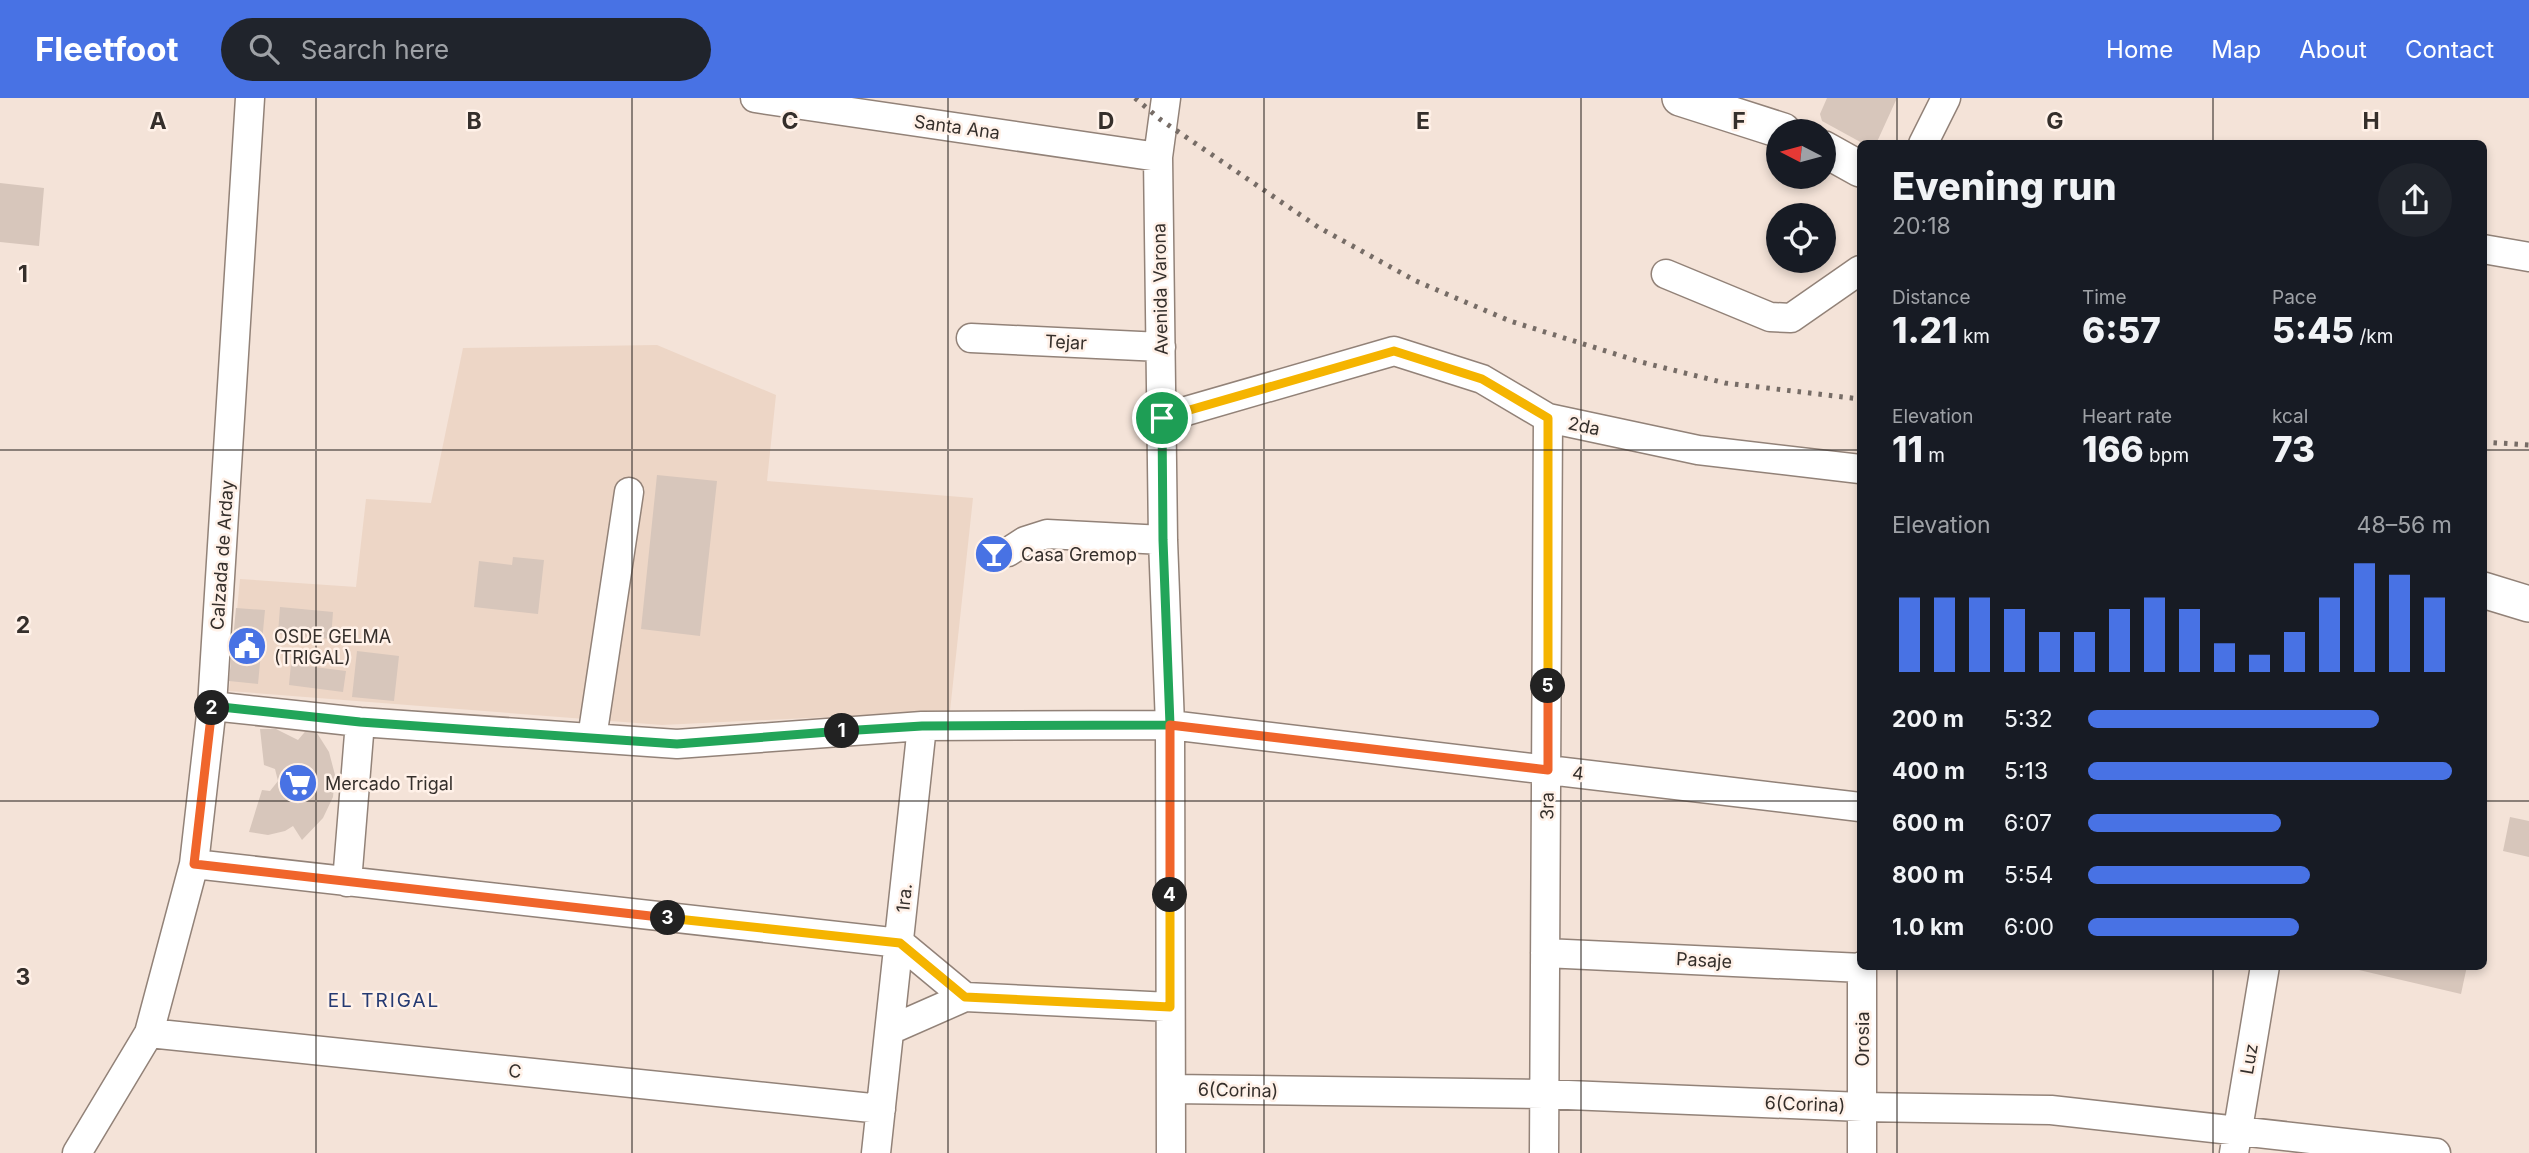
<!DOCTYPE html>
<meta charset="utf-8">
<style>
body{margin:0;font-family:Inter,sans-serif;background:#20242c;color:#f1f3f6;height:100vh;display:flex;flex-direction:column;font-size:26px;white-space:nowrap}
*{box-sizing:border-box;margin:0}
p{font-size:23px;color:#9ea1a6}
.icon{flex:none;width:38px;height:38px;fill:none;stroke:currentColor;stroke-width:2;stroke-linecap:round;stroke-linejoin:round}
.map{position:relative;flex:1;overflow:hidden}
.drawer{position:absolute;left:1857px;top:42px;width:630px;height:830px;display:flex;flex-direction:column;background:#171b24;border-radius:10px;box-shadow:0 4px 10px #0003}
.drawer>*{flex:none}
.needle{width:46px;rotate:276deg}
.tools{position:absolute;left:1766px;top:21px;display:grid;gap:14px}
.tools a{display:grid;place-items:center;width:70px;height:70px;border-radius:50%;background:#171b24;box-shadow:0 4px 10px #0003;font-size:35px}
.pin{position:absolute;display:grid;place-items:center;width:60px;height:60px;color:#fff;margin:-30px;border:4px solid #fff;border-radius:50%;box-shadow:0 2px 7px #0007}
.km{position:absolute;width:35px;height:35px;margin:-18px;border-radius:50%;background:#222;color:#fff;font-size:19px;line-height:35px;text-align:center}
.round{display:grid;place-items:center;flex:none;width:74px;height:74px;border-radius:37px;background:#20242c}
.headline{display:flex;align-items:center;justify-content:space-between;height:119px;padding:0 35px}
h1{font-size:38px;font-weight:800;line-height:52px}
.figures{display:grid;grid-template-columns:repeat(3,1fr);gap:10px;height:119px;padding:7px 35px}
.figures div{display:grid;align-content:center}
.figures b{font-size:35px;font-weight:800}
.figures small{font-size:19px;font-weight:400}
.figures p{font-size:19px}
.chart{height:196px;padding:14px 35px}
.chart p{display:flex;justify-content:space-between}
.chart svg{width:100%;height:126px;margin-top:7px;stroke:#4872e4;stroke-width:6}
ul{padding:0 35px;list-style:none;font-size:23px}
li{display:grid;grid-template-columns:112px 84px 1fr;align-items:center;height:52px}
li i{height:18px;border-radius:9px;background:#4872e4}
header{display:flex;align-items:center;gap:42px;box-sizing:border-box;height:98px;padding:0 35px;background:#4872e4;color:#fff}
header strong{font-size:33px}
nav{display:flex;gap:38px;margin-inline-start:auto;font-size:24px}
.search{width:490px;height:63px;background:#20242c;display:flex;align-items:center;gap:18px;box-sizing:border-box;padding:0 24px;border-radius:38px;color:#9ea1a6;font-size:26px}
.map>svg:first-child{display:block}
.built{fill:#edd6c6}
.building{fill:#d7c6bb}
.lines{fill:none;stroke-linecap:round;stroke-linejoin:round}
.minor-casing{stroke:#928278;stroke-width:31}
.major-casing{stroke:#928278;stroke-width:38}
.minor{stroke:#fff;stroke-width:28}
.major{stroke:#fff;stroke-width:35}
.rail{stroke:#766c66;stroke-width:5;stroke-dasharray:3.5 7;stroke-linecap:butt}
.split-1-casing{stroke:#fff;stroke-width:14}
.split-2-casing{stroke:#fff;stroke-width:14}
.split-3-casing{stroke:#fff;stroke-width:14}
.split-4-casing{stroke:#fff;stroke-width:14}
.split-5-casing{stroke:#fff;stroke-width:14}
.split-6-casing{stroke:#fff;stroke-width:14}
.split-1{stroke:#22a559;stroke-width:9}
.split-2{stroke:#22a559;stroke-width:9}
.split-3{stroke:#f0652b;stroke-width:9}
.split-4{stroke:#f5b400;stroke-width:9}
.split-5{stroke:#f0652b;stroke-width:9}
.split-6{stroke:#f5b400;stroke-width:9}
.grid{fill:none;stroke:#352f2b;stroke-width:2;stroke-opacity:0.55}
.labels{text-anchor:middle;dominant-baseline:central;stroke-width:5;stroke-linejoin:round;paint-order:stroke}
.street-label{font-size:18px;fill:#352f2b;stroke:#fff1e8}
.poi-label{font-size:18px;fill:#352f2b;stroke:#fff1e8;text-anchor:start}
.neighbourhood-label{font-size:19px;letter-spacing:2px;fill:#253a72;stroke:#fff1e8}
.grid-label{font-size:23px;text-anchor:middle;font-weight:bold;fill:#352f2b;stroke:#fff1e8;stroke-width:5;stroke-linejoin:round;paint-order:stroke}
</style>
<header>
<strong>Fleetfoot</strong>
<div class="search"><svg class="icon" aria-label="search" viewBox="0 0 24 24"><circle cx="10" cy="10" r="6"/><path d="M15 15l6 6"/></svg>Search here</div>
<nav><a>Home</a><a>Map</a><a>About</a><a>Contact</a></nav>
</header>
<div class="map">
<svg width="2529" height="1055" viewBox="0 0 2529 1055">
<rect width="100%" height="100%" fill="#f4e3d8"/>
<path class="built" d="M657,247L776,297L767,383L973,400L950,613L662,627L229,593L240,481L356,489L366,401L431,405L463,250Z"/>
<path class="building" d="M1827,0H1897L1876,46H1864L1822,23L1820,16Z
M0,85L44,90L39,148L0,144Z
M657,377L717,383L700,538L641,531Z
M513,459L544,462L538,516L474,509L479,463L512,467Z
M280,509L333,514L331,541L278,536Z
M236,510L265,512L258,586L229,583Z
M357,553L399,558L394,603L352,599Z
M291,566L346,573L343,594L289,587Z
M309,629L317,635L329,654L335,677L333,699L323,720L302,742L293,728L285,733L268,737L249,734L262,692L270,693L278,683L275,671L264,667L260,631H276L298,642Z
M2510,719L2529,723V759L2503,753Z
M2342,868H2467L2461,896Z"/>
<g class="lines">
<g class="minor-casing">
<path id="minor" d="M755,0L1158,59
M1166,0L1158,59L1163,442L1170,627L1171,1055
M1923,46L1946,0
M2483,151L2529,159
M1666,176L1770,219L1791,220L1860,172
M971,240L1161,249
M1162,320L1394,253L1482,281L1548,320L1698,352L1860,371
M1008,454L1025,443L1047,436L1163,442
M212,608L360,624L677,646L922,628L1170,627L1860,709
M592,640L629,394
M194,766L900,845L965,899L1170,909
M347,784L360,624
M1545,855L1862,870
M890,932L965,899
M149,935L881,1011
M1171,991L1544,996L1862,1009L2051,1012L2436,1055
M77,1055L149,935L194,766L212,608L250,0
M876,1055L922,628
M1544,1055L1548,320
M1862,1055V868
M2234,1055L2265,868"/>
</g>
<g class="major-casing">
<path id="major" d="M1680,0L1783,33
M1824,51L1860,71
M2483,492L2529,506"/>
</g>
<use href="#minor" class="minor"/>
<use href="#major" class="major"/>
<path class="rail" d="M1135,0L1161,22L1318,129L1416,183L1510,223L1641,264L1725,285L1860,301
M2483,344L2529,347"/>
</g>
<g class="lines">
<g class="split-1-casing">
<path id="split-1" d="M842,633L922,628L1170,627L1163,442L1162,320"/>
</g>
<g class="split-2-casing">
<path id="split-2" d="M212,610V608L360,624L677,646L842,633"/>
</g>
<g class="split-3-casing">
<path id="split-3" d="M212,610L194,766L668,820"/>
</g>
<g class="split-4-casing">
<path id="split-4" d="M668,820L900,845L965,899L1170,909V797"/>
</g>
<g class="split-5-casing">
<path id="split-5" d="M1170,797V627L1548,672V588"/>
</g>
<g class="split-6-casing">
<path id="split-6" d="M1162,320L1394,253L1482,281L1548,320V588"/>
</g>
<use href="#split-1" class="split-1"/>
<use href="#split-2" class="split-2"/>
<use href="#split-3" class="split-3"/>
<use href="#split-4" class="split-4"/>
<use href="#split-5" class="split-5"/>
<use href="#split-6" class="split-6"/>
</g>
<path class="grid" d="M316,0V1055M632,0V1055M948,0V1055M1264,0V1055M1581,0V1055M1897,0V46M2213,0V46M0,352H1860M2483,352H2529M0,703H1860M2483,703H2529M1897,868V1055M2213,868V1055"/>
<defs>
<g id="bar-disc" transform="scale(2.0125)"><circle r="9.5" fill="#4872e4" stroke="#fff1e8"/><path d="M-6-5H6L.8 .8V4.5H3.5V6h-7V4.5H-.8V.8Z" fill="#fff"/></g>
<g id="civic-disc" transform="scale(2.0125)"><circle r="9.5" fill="#4872e4" stroke="#fff1e8"/><path d="M-.6-6.5H3V-4.5H.6V-3L4-1V1h2V6H-6V1h2V-1L-.6-3ZM-1.2 2.5V6h2.4V2.5Z" fill="#fff"/></g>
<g id="supermarket-disc" transform="scale(2.0125)"><circle r="9.5" fill="#4872e4" stroke="#fff1e8"/><path d="M-6-5.5h2.5l.6 2H6L4.5 2H-2.5L-4.4-4H-6ZM-1.5 3.2a1.3 1.3 0 1 0 .1 0ZM3 3.2a1.3 1.3 0 1 0 .1 0Z" fill="#fff"/></g>
</defs>
<g fill-rule="evenodd">
<use href="#bar-disc" x="994" y="456"/>
<use href="#civic-disc" x="247" y="548"/>
<use href="#supermarket-disc" x="298" y="685"/>
</g>
<g class="labels">
<g class="street-label">
<text transform="translate(957 29) rotate(8)">Santa Ana</text>
<text transform="translate(1160 191) rotate(-91)">Avenida Varona</text>
<text transform="translate(1066 244) rotate(3)">Tejar</text>
<text transform="translate(1584 328) rotate(12)">2da</text>
<text transform="translate(222 457) rotate(-86)">Calzada de Arday</text>
<text transform="translate(1578 675) rotate(7)">4</text>
<text transform="translate(1547 708) rotate(-89)">3ra</text>
<text transform="translate(904 800) rotate(-84)">1ra.</text>
<text transform="translate(1704 862) rotate(3)">Pasaje</text>
<text transform="translate(1862 941) rotate(-90)">Orosia</text>
<text transform="translate(2249 961) rotate(-80)">Luz</text>
<text transform="translate(515 973) rotate(6)">C</text>
<text transform="translate(1238 992) rotate(1)">6(Corina)</text>
<text transform="translate(1805 1006) rotate(2)">6(Corina)</text>
</g>
<g class="poi-label">
<text x="1021" y="456">Casa Gremop</text>
<text x="274" y="538">OSDE GELMA<tspan x="274" dy="21">(TRIGAL)</tspan></text>
<text x="325" y="685">Mercado Trigal</text>
</g>
<g class="neighbourhood-label">
<text x="384" y="902">EL TRIGAL</text>
</g>
</g>
<g class="grid-label">
<text x="158" y="31">A</text>
<text x="474" y="31">B</text>
<text x="790" y="31">C</text>
<text x="1106" y="31">D</text>
<text x="1423" y="31">E</text>
<text x="1739" y="31">F</text>
<text x="2055" y="31">G</text>
<text x="2371" y="31">H</text>
<text x="23" y="184">1</text>
<text x="23" y="535">2</text>
<text x="23" y="887">3</text>
</g>
</svg>
<div class="tools">
<a><svg class="needle" viewBox="-14 -14 28 28"><path d="M0-13l5 13h-10z" fill="#e53935"/><path d="M0 13l5-13h-10z" fill="#9ea1a6"/></svg></a>
<a><svg class="icon" aria-label="locate" viewBox="0 0 24 24"><circle cx="12" cy="12" r="6"/><path d="M12 2v4M12 18v4M2 12h4M18 12h4"/></svg></a>
</div>
<div class="pin" style="left:1162px;top:320px;background:#1e9e55"><svg class="icon" aria-label="arrive" viewBox="0 0 24 24"><path d="M6 21V4h12l-3 4 3 4H6"/></svg></div>
<b class="km" style="left:842px;top:633px">1</b>
<b class="km" style="left:212px;top:610px">2</b>
<b class="km" style="left:668px;top:820px">3</b>
<b class="km" style="left:1170px;top:797px">4</b>
<b class="km" style="left:1548px;top:588px">5</b>
<section class="drawer">
<div class="headline"><div><h1>Evening run</h1><p>20:18</p></div><a class="round"><svg class="icon" aria-label="share" viewBox="0 0 24 24"><path d="M12 15V3M7 8l5-5 5 5M5 13v7h14v-7"/></svg></a></div>
<div class="figures">
<div><p>Distance</p><b>1.21<small> km</small></b></div>
<div><p>Time</p><b>6:57</b></div>
<div><p>Pace</p><b>5:45<small> /km</small></b></div>
</div>
<div class="figures">
<div><p>Elevation</p><b>11<small> m</small></b></div>
<div><p>Heart rate</p><b>166<small> bpm</small></b></div>
<div><p>kcal</p><b>73</b></div>
</div>
<div class="chart"><p><span>Elevation</span>48–56 m</p>
<svg viewBox="0 0 160 44" preserveAspectRatio="none"><path d="M5 44V18M15 44V18M25 44V18M35 44V22M45 44V30M55 44V30M65 44V22M75 44V18M85 44V22M95 44V34M105 44V38M115 44V30M125 44V18M135 44V6M145 44V10M155 44V18"/></svg>
</div>
<ul>
<li><b>200 m</b>5:32<i style="width:80%"></i></li>
<li><b>400 m</b>5:13<i style="width:100%"></i></li>
<li><b>600 m</b>6:07<i style="width:53%"></i></li>
<li><b>800 m</b>5:54<i style="width:61%"></i></li>
<li><b>1.0 km</b>6:00<i style="width:58%"></i></li>
</ul>
</section>
</div>
